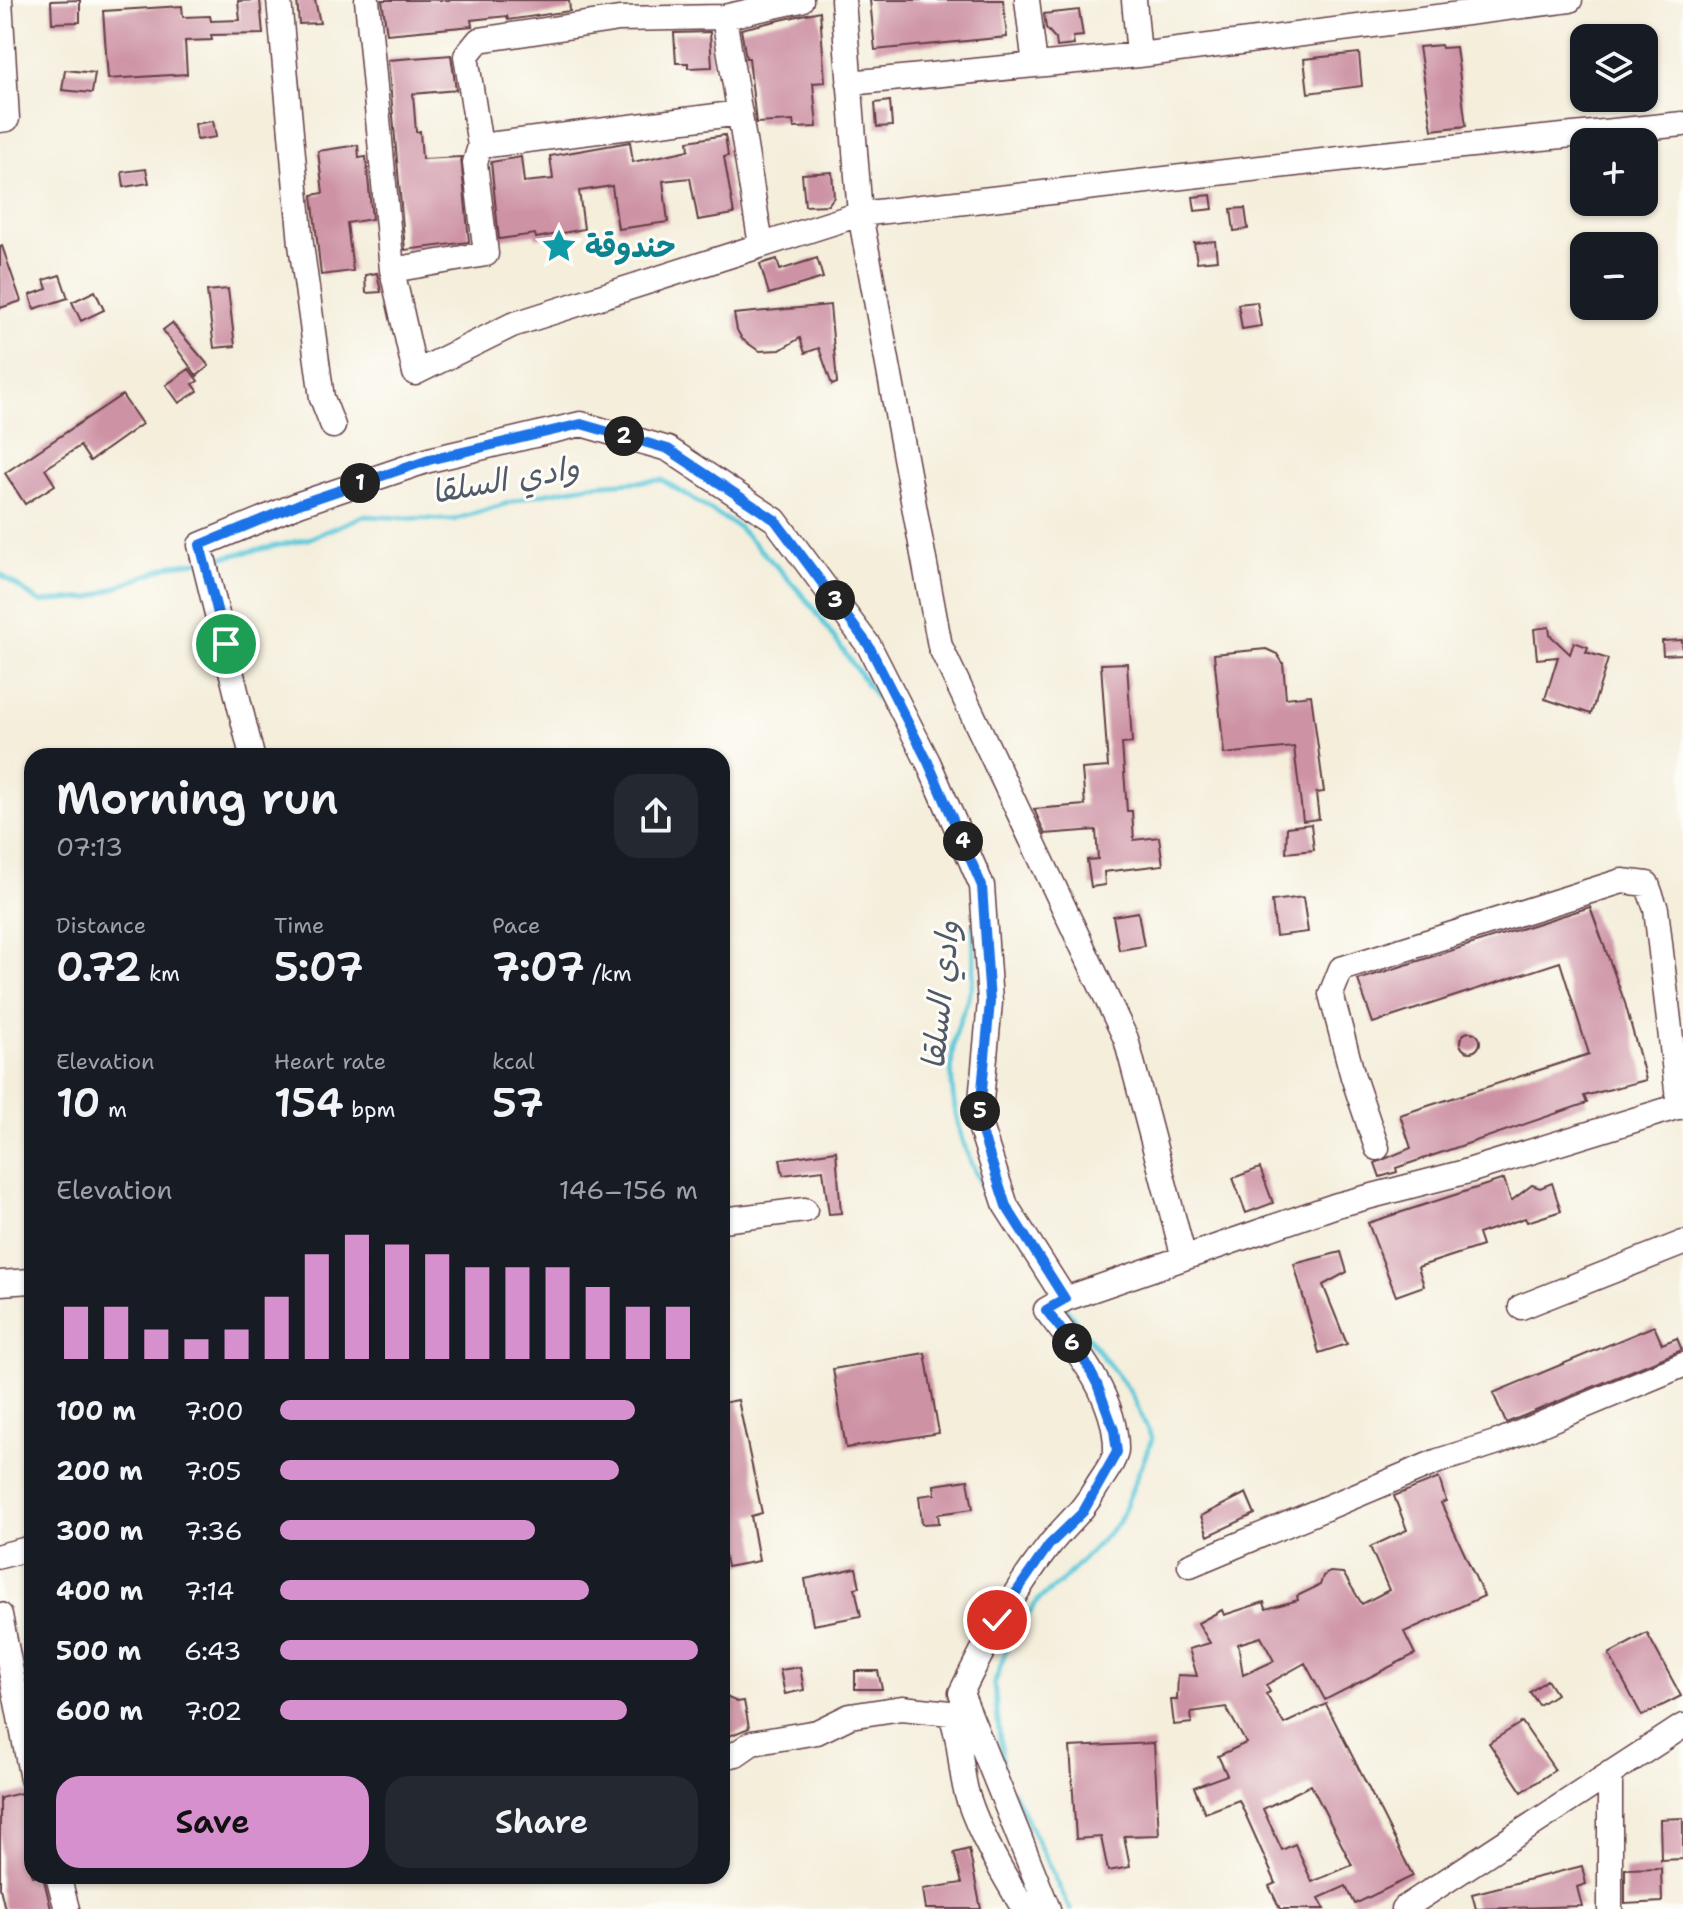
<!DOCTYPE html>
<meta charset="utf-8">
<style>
body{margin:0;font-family:"Shantell Sans","Playpen Sans Arabic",sans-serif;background:#242831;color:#f1f3f6;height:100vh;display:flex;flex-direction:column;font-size:30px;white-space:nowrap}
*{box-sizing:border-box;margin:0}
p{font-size:26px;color:#9ea1a6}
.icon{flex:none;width:44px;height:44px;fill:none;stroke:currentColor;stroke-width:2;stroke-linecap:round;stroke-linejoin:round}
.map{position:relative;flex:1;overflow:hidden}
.sheet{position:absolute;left:24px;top:748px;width:706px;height:1136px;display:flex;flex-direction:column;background:#171b24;border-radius:24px;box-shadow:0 2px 6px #0004}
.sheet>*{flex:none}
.fabs{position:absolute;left:1570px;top:24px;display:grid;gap:16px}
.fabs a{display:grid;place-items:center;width:88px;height:88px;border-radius:16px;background:#171b24;box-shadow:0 2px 6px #0004;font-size:40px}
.pin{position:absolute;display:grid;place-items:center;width:68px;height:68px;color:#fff;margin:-34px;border:4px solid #fff;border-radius:50%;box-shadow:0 2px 8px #0007}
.km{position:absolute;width:40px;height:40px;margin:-20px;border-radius:50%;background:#222;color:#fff;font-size:22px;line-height:40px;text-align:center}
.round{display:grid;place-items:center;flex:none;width:84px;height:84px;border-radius:24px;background:#242831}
.headline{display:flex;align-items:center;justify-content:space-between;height:136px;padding:0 32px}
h1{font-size:44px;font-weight:600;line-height:60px}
.figures{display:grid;grid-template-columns:repeat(3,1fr);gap:12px;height:136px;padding:8px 32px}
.figures div{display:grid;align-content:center}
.figures b{font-size:40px;font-weight:600}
.figures small{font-size:22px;font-weight:400}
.figures p{font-size:22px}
.chart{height:224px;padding:16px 32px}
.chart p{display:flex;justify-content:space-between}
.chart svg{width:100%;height:144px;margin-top:8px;stroke:#d690ce;stroke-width:6}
.primary-button{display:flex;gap:16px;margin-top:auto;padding:16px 32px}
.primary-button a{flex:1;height:92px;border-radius:24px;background:#d690ce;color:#111;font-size:32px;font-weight:600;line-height:92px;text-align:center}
.primary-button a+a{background:#242831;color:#f1f3f6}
ul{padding:0 32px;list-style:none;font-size:26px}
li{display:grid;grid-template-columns:128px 96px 1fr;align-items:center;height:60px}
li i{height:20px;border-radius:10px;background:#d690ce}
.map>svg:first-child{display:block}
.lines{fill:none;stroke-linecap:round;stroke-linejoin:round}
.stream{stroke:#5fc9da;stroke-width:5}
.building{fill:#cd93a5;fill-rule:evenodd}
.minor-casing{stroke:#643e45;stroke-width:27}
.minor{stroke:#fff;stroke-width:24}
.route-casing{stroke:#fff;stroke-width:16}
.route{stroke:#1a73e8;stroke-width:10}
.labels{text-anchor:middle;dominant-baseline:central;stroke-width:6;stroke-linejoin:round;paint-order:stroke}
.culture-label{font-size:30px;font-weight:bold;fill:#0d838f;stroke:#fdfcf7;text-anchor:start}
.water-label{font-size:32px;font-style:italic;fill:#515a68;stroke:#fdfcf7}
</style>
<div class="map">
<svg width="1683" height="1909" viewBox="0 0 1683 1909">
<rect width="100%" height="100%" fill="#fdfcf7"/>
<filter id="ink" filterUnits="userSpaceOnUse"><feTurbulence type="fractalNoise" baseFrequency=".0125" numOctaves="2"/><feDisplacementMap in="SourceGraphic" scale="16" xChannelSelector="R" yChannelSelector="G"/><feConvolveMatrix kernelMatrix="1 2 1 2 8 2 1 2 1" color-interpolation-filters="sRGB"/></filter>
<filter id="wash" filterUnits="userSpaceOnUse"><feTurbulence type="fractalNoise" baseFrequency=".006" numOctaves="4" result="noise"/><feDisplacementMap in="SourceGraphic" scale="32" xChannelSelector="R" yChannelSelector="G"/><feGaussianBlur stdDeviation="1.8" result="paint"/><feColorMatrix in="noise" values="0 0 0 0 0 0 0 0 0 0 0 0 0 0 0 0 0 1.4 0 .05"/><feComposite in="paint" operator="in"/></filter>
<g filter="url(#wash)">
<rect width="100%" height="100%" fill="#f4eedb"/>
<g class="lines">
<path class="stream" d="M210,560L308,539L363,516L453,520L531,496L591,485L662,480L738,527L783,573L811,605L898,728
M0,574L40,602L90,598L172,565L197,562
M973,927C973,947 976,970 971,989C966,1008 955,1028 953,1048C946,1101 965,1163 995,1206
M1003,1767L994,1685L1008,1644L1039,1599L1060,1583L1119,1522L1152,1439L1131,1393L1064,1306
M1013,1791L1070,1909"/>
</g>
<g id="blocks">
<path class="building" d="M80,0V22L52,23L51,1Z
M260,0L263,34L211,35L212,40L185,41L187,74L108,79L103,11L182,6L183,17L210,16L211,21L240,20L238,1Z
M297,0H315L320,23L299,24Z
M382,0H569L570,11L508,20L507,16L471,20L472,26L387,34Z
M870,0H1003L1007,37L875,50Z
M1079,10L1083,36L1073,37L1074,45L1057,47L1056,39L1046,28L1044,14Z
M820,11L825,82L813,83L817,127L794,128L793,121L756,123L749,58H746L741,29Z
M710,32L712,67L688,68V63H676L674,33Z
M1441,45L1442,48L1456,47L1466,126L1432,130L1419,47Z
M1359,53L1362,86L1308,93L1304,59Z
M451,55L456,90L413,94L416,132L420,131L422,159L461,157L469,242L405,250L388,60Z
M65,70L95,73L92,93L62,90Z
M890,101L892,126L877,127L875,103Z
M213,121L216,137L197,140L195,124Z
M725,135L728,156L724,157L734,214L698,220L690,178L663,181L668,222L618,229L612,186L579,191L584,229L536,238L535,234L499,239L491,162L521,157L524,182L553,179L550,156L630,142L633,162L689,150L688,141Z
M358,145L359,158L366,157L372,219L347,223L353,271L321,275L312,195L323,193L318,151Z
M146,169L149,183L124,187L122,172Z
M832,172L834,197L828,205L805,206L802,174Z
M1211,195L1213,209L1195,211L1193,197Z
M1245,208L1248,229L1234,231L1231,209Z
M1215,241L1217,260L1197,262L1194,243Z
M2,246L21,301L0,308V247Z
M817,258L823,278L769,294L760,264L777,259L780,270Z
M377,273L381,292L366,293L365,275Z
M60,275L68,298L34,309L30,295L47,289L44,280Z
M228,289L235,346L214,348L207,291Z
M95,291L104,310L81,321L72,302Z
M1257,302L1261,326L1242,329L1238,304Z
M830,305L837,383L832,385L819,348L805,353L800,338L780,350L759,351L742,339L737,330L734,314Z
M172,323L209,366L197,376L163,330Z
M189,369L198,381L193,384L198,391L179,403L166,385Z
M122,395L142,424L90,461L80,446L45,469L55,485L25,504L5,473Z
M1549,627L1550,635L1570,654L1574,642L1588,647L1586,652L1608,659L1591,714L1545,699L1558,657L1537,659L1534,629Z
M1682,640L1683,654L1663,655L1662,641Z
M1266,649L1277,654L1283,663L1286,698L1311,695L1324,792L1316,793L1319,819L1303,821L1294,747L1224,754L1214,654Z
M1127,663L1132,743L1122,744L1127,811H1132L1134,840L1159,837L1163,865L1104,872L1105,885L1091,887L1087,860L1098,859L1096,830L1045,834L1034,809L1085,805L1082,769L1108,767L1101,664Z
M1311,824L1314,850L1286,853L1287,827Z
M1303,897L1308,932L1276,936L1272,901Z
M1590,907L1625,1003L1646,1080L1584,1096L1587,1103L1396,1168L1397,1172L1380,1177L1375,1163L1411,1148L1400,1115L1589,1054L1560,962L1373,1023L1358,980Z
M1138,912L1144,946L1119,950L1113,916Z
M1460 1042a10 10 0 1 1 20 0a10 10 0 1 1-20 0Z
M836,1151L841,1213L829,1214L823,1170L783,1175L780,1159Z
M1260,1168L1273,1203L1246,1213L1233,1178Z
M1504,1179L1511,1201L1532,1185L1540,1188L1552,1183L1561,1211L1527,1222L1525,1218L1478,1234L1482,1246L1418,1267L1424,1286L1396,1296L1368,1223Z
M1341,1252L1347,1272L1323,1285L1347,1344L1319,1353L1294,1264Z
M1654,1326L1662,1344L1677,1338L1682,1350L1506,1423L1493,1393Z
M925,1353L939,1433L846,1448L833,1369Z
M738,1400L762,1513L751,1516L759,1561L727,1567L722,1541V1403Z
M1439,1478L1446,1501L1441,1503L1484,1596L1404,1632L1415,1654L1325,1700L1305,1663L1266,1685L1270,1692L1266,1694L1284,1724L1326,1704L1413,1876L1355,1904L1346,1886L1319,1898L1325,1909H1280L1269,1886L1276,1883L1239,1800L1205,1813L1194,1787L1227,1775L1218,1756L1246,1743L1226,1707L1191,1712L1192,1723L1174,1725L1171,1700H1177L1178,1675L1197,1676L1189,1649L1210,1643L1198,1623L1222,1610L1224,1615L1264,1602L1266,1609L1298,1600L1297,1596L1320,1585L1323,1576L1330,1572L1343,1573L1362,1604L1389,1590L1370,1547L1407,1530L1394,1496ZM1261,1637L1274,1661L1243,1675L1238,1644ZM1311,1785L1352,1865L1312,1882L1295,1844L1282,1850L1263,1809Z
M968,1480L973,1509L938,1514L939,1523L922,1524L919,1496L935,1494L934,1485Z
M1246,1493L1255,1514L1208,1536L1201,1516Z
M856,1568L860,1587L855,1588L861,1616L813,1625L805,1579Z
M1647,1633L1681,1696L1642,1716L1609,1654Z
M800,1667L804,1690L785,1694L780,1670Z
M855,1671H878L882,1689H855Z
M1547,1680L1556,1694L1539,1705L1530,1692Z
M722,1695L737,1702L744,1701L749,1728L722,1739Z
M1522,1722L1555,1770L1522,1792L1489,1743Z
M1154,1743L1159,1835L1124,1836L1130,1867L1108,1871L1101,1837L1076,1839L1070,1747Z
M25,1792L30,1793L32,1802V1876H43L51,1909H5L0,1888V1798Z
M1683,1818V1859L1661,1860L1660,1819Z
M969,1849L981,1909H926L923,1889L962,1883L954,1853Z
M1582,1866L1586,1884L1577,1887L1582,1906L1476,1909L1472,1894Z
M1661,1868L1662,1902L1625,1904V1869Z"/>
</g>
</g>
<g filter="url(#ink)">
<use href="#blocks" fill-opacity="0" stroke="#643e45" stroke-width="2"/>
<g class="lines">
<g class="minor-casing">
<path id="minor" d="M279,0L301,244L322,398L333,426
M367,0L392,270L415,373L512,325L860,214L1383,154L1683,124
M843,0L860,214L940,646L1126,1039L1184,1258
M1027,0L1035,65
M1134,0L1139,55
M724,17L761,245
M849,83L1139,55L1570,0
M0,120L7,119L0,0
M480,146L740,113
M392,270L486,254L475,163L480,146L466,56L479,40L619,19L724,17L801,0
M252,756L200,545L299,504L429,460L581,424L668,449L775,520L869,646L928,762L982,886L990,1002L979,1123L1006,1206L1065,1299
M1377,1148L1353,1077L1331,994L1341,969L1622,881L1647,884L1656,909L1679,1107
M722,1220L805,1210
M0,1283L32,1281
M1521,1307L1683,1243
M0,1556L32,1548
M1190,1565L1438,1461L1498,1442L1683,1365
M0,1615L32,1779
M722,1757L736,1754L752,1743L817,1732L850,1716L902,1708L950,1713C962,1741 959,1770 968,1798C981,1837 1003,1874 1024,1909
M58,1876L67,1909
M1048,1909L961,1693C986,1642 1013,1592 1048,1547C1066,1523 1081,1515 1097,1486C1103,1476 1116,1460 1116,1449C1116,1396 1076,1349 1046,1310L1065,1299L1337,1205L1465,1172L1683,1105
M1403,1909L1683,1726
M1610,1909V1773"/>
</g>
<use href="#minor" class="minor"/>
</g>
</g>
<g class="lines" filter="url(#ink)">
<g class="route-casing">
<path id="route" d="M226,644L200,545L299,504L429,460L581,424L668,449L775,520L869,646L928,762L982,886L990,1002L979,1123L1006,1206L1065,1299L1046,1310L1084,1359L1097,1384L1114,1430L1117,1452L1083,1512L1049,1545L997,1620"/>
</g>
<use href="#route" class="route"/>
</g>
<defs>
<g id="sight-bare" transform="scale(2.76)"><path d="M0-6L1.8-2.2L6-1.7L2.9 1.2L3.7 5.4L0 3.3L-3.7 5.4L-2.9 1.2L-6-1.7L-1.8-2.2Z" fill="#0f9aa8" stroke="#fdfcf7" stroke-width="2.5" paint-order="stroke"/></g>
</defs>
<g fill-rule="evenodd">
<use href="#sight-bare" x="559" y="246"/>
</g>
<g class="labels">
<g class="culture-label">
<text x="585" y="246">حندوقة</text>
</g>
<g class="water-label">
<text transform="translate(505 479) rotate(-10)">وادي السلقا</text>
<text transform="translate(940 995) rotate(-84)">وادي السلقا</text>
</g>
</g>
</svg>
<div class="fabs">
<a><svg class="icon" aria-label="layers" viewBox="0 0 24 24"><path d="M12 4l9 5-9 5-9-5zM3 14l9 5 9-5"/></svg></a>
<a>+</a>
<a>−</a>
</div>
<div class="pin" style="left:226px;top:644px;background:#1e9e55"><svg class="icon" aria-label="arrive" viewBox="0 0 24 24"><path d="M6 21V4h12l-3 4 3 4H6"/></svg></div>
<div class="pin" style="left:997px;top:1620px;background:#d93025"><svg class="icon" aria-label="check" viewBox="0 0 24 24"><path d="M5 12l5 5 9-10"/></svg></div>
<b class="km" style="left:360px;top:483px">1</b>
<b class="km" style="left:624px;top:436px">2</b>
<b class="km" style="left:835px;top:600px">3</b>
<b class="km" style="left:963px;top:841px">4</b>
<b class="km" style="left:980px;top:1111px">5</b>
<b class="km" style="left:1072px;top:1343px">6</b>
<section class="sheet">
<div class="headline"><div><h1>Morning run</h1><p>07:13</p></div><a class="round"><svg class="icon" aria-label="share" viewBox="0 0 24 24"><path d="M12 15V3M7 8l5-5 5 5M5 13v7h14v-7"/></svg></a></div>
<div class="figures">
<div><p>Distance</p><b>0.72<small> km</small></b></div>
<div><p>Time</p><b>5:07</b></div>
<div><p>Pace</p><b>7:07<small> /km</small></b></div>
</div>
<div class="figures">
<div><p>Elevation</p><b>10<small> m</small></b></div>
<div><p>Heart rate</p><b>154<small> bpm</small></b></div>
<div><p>kcal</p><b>57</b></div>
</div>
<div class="chart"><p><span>Elevation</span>146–156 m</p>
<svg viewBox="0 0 160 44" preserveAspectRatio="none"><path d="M5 44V28M15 44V28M25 44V35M35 44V38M45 44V35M55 44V25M65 44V12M75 44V6M85 44V9M95 44V12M105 44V16M115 44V16M125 44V16M135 44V22M145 44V28M155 44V28"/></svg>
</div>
<ul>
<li><b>100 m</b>7:00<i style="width:85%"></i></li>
<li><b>200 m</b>7:05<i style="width:81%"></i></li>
<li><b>300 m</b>7:36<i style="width:61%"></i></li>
<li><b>400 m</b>7:14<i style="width:74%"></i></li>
<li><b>500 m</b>6:43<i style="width:100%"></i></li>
<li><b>600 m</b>7:02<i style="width:83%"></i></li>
</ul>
<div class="primary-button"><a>Save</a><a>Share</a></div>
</section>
</div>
